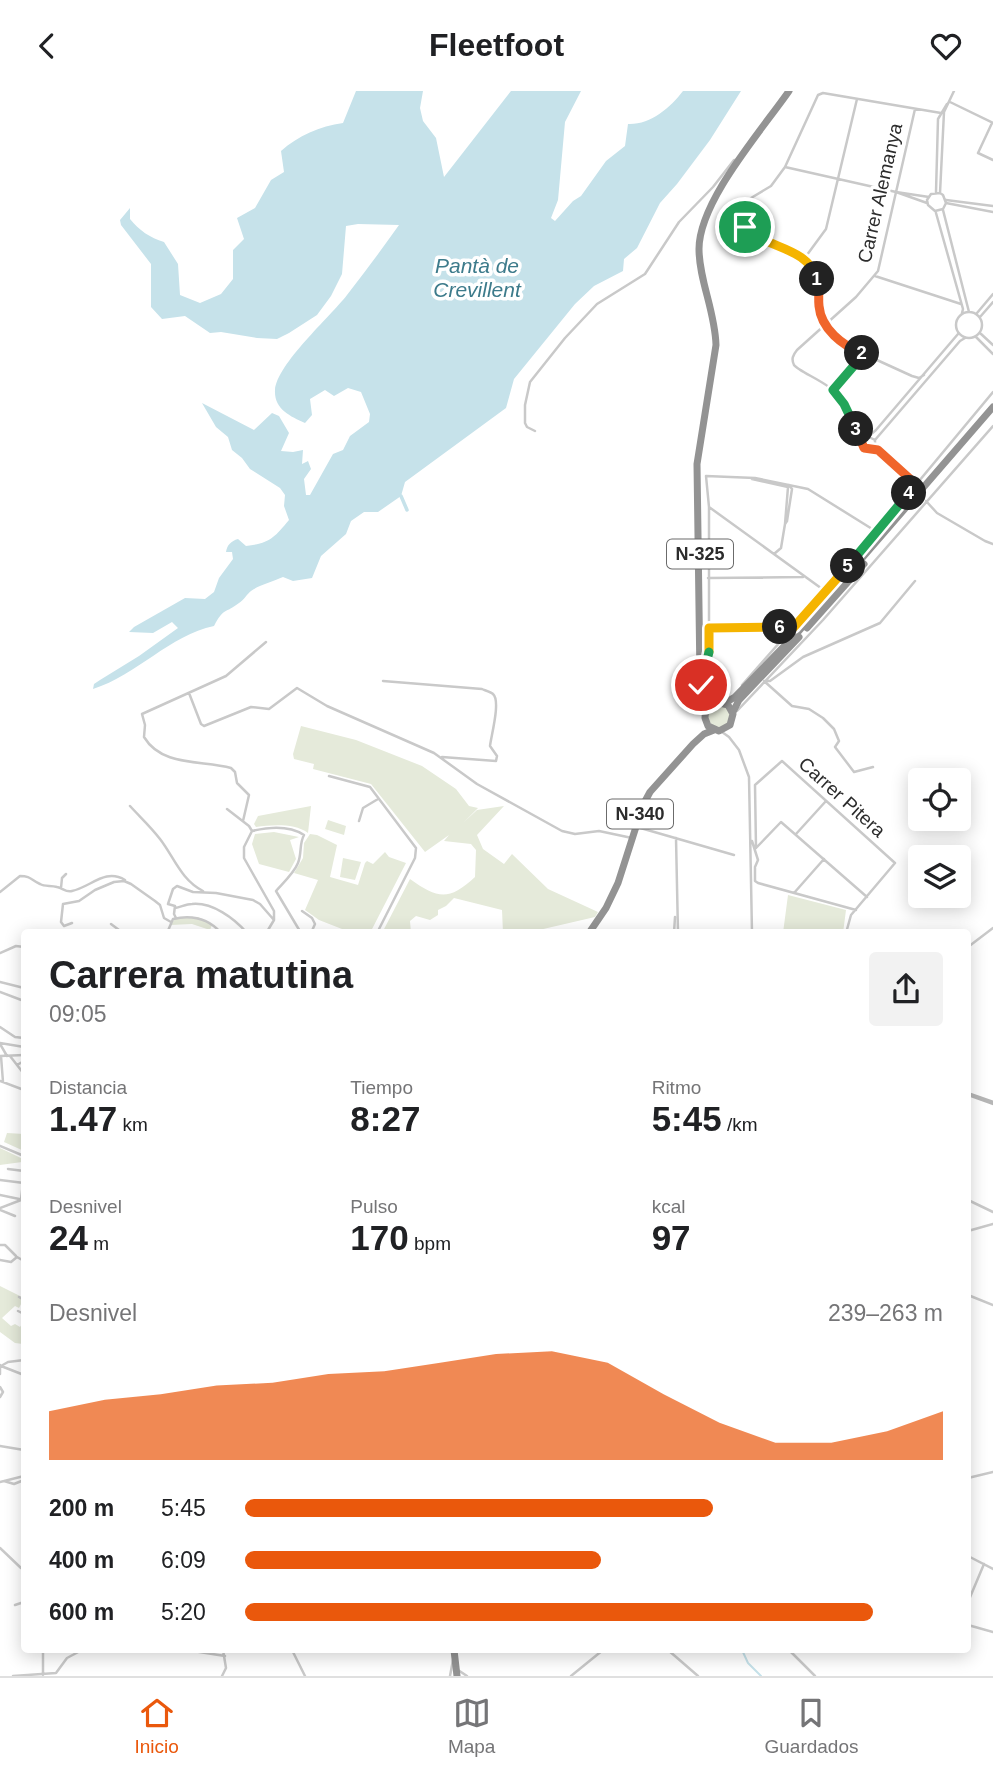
<!DOCTYPE html>
<html lang="es">
<meta charset="utf-8">
<style>
body{margin:0;font-family:Arial,sans-serif;background:#f2f2f2;color:#202124;height:100vh;display:flex;flex-direction:column;font-size:26px;white-space:nowrap}
*{box-sizing:border-box;margin:0}
p{font-size:23px;color:#757577}
.icon{flex:none;width:38px;height:38px;fill:none;stroke:currentColor;stroke-width:2;stroke-linecap:round;stroke-linejoin:round}
.map{position:relative;flex:1;overflow:hidden}
.sheet{position:absolute;left:21px;top:838px;width:950px;height:724px;display:flex;flex-direction:column;background:#fff;border-radius:7px;box-shadow:0 4px 18px #0003}
.sheet>*{flex:none}
.fabs{position:absolute;left:908px;top:677px;display:grid;gap:14px}
.fabs a{display:grid;place-items:center;width:63px;height:63px;border-radius:7px;background:#fff;box-shadow:0 4px 18px #0003;font-size:35px}
.pin{position:absolute;display:grid;place-items:center;width:60px;height:60px;color:#fff;margin:-30px;border:4px solid #fff;border-radius:50%;box-shadow:0 2px 7px #0007}
.km{position:absolute;width:35px;height:35px;margin:-18px;border-radius:50%;background:#222;color:#fff;font-size:19px;line-height:35px;text-align:center}
.round{display:grid;place-items:center;flex:none;width:74px;height:74px;border-radius:7px;background:#f2f2f2}
.overview{display:flex;align-items:center;justify-content:space-between;height:119px;padding:0 28px}
h1{font-size:38px;font-weight:800;line-height:52px}
.figures{display:grid;grid-template-columns:repeat(3,1fr);gap:10px;height:119px;padding:7px 28px}
.figures div{display:grid;align-content:center}
.figures b{font-size:35px;font-weight:800}
.figures small{font-size:19px;font-weight:400}
.figures p{font-size:19px}
.chart{height:196px;padding:14px 28px}
.chart p{display:flex;justify-content:space-between}
.chart svg{width:100%;height:126px;margin-top:7px;fill:#ea580c;opacity:.7}
ul{padding:0 28px;list-style:none;font-size:23px}
li{display:grid;grid-template-columns:112px 84px 1fr;align-items:center;height:52px}
li i{height:18px;border-radius:9px;background:#ea580c}
header{display:flex;justify-content:space-between;align-items:center;height:91px;padding:0 28px;background:#fff;font-size:32px;font-weight:800}
.tab-bar{display:flex;justify-content:space-around;align-items:center;height:98px;border-top:2px solid #e0e0e0;background:#fff;font-size:19px;color:#757577}
.tab-bar a{display:grid;justify-items:center;gap:4px}
.tab-bar .on{color:#ea580c}
.map>svg:first-child{display:block}
.green{fill:#e5eada}
.water{fill:#c6e2ea}
.lines{fill:none;stroke-linecap:round;stroke-linejoin:round}
.stream{stroke:#c6e2ea;stroke-width:2}
.canal{stroke:#c6e2ea;stroke-width:3.5}
.street{stroke:#c9c9c9;stroke-width:2.5}
.secondary{stroke:#b6b6b6;stroke-width:4.5}
.highway{stroke:#939393;stroke-width:7}
.split-1-casing{stroke:#fff;stroke-width:14}
.split-2-casing{stroke:#fff;stroke-width:14}
.split-3-casing{stroke:#fff;stroke-width:14}
.split-4-casing{stroke:#fff;stroke-width:14}
.split-5-casing{stroke:#fff;stroke-width:14}
.split-6-casing{stroke:#fff;stroke-width:14}
.split-7-casing{stroke:#fff;stroke-width:14}
.split-8-casing{stroke:#fff;stroke-width:14}
.split-1{stroke:#f5b400;stroke-width:9}
.split-2{stroke:#f0652b;stroke-width:9}
.split-3{stroke:#22a559;stroke-width:9}
.split-4{stroke:#f0652b;stroke-width:9}
.split-5{stroke:#22a559;stroke-width:9}
.split-6{stroke:#f5b400;stroke-width:9}
.split-7{stroke:#f5b400;stroke-width:9}
.split-8{stroke:#22a559;stroke-width:9}
.labels{text-anchor:middle;dominant-baseline:central;stroke-width:7;stroke-linejoin:round;paint-order:stroke}
.shield{fill:#fff;stroke:#6b6b6b;stroke-width:2}
.shield-label{font-size:18px;font-weight:bold;fill:#2c2c2c}
.street-label{font-size:19px;fill:#2c2c2c;stroke:#fff}
.water-label{font-size:21px;font-style:italic;fill:#3d7b8b;stroke:#fff}
</style>
<header><svg class="icon" aria-label="back" viewBox="0 0 24 24"><path d="M15 5l-7 7 7 7"/></svg>Fleetfoot<svg class="icon" aria-label="heart" viewBox="0 0 24 24"><path d="M12 20l-8-8c-3-5 5-10 8-4 3-6 11-1 8 4z"/></svg></header>
<div class="map">
<svg width="993" height="1585" viewBox="0 0 993 1585">
<rect width="100%" height="100%" fill="#fff"/>
<path class="green" d="M708 625a11 11 0 1 1 22 0a11 11 0 1 1-22 0Z
M301,635L356,649L422,675L456,698L469,715L478,717L463,732L477,719L504,715L477,744L483,758L504,773L512,763L548,798L598,821L595,826L526,842H503L502,819L454,807L446,815L438,819V824L430,829L416,825L410,830L411,842H382L410,788C438,808 449,810 475,786L476,759L471,753L444,750L449,744L425,761L371,693L313,678L314,673L294,668L293,663Z
M311,715L308,742C294,732 272,734 256,736L254,733L258,725Z
M328,729L346,735L344,744L325,738Z
M274,741L299,746L290,749L296,768L289,781L259,773L252,753L255,743Z
M310,743L317,744L337,754L330,786L358,794L365,772L367,770L373,773L385,761L389,766L406,772L370,842H342V838L319,829L305,819L318,789L294,782L303,767L304,752Z
M343,767L361,771L355,789L340,786Z
M788,804L846,819L843,842H783Z
M198,826L212,834L210,839L192,833L170,834L176,827Z
M7,1042L24,1043V1060L4,1051Z
M0,1057L23,1068L22,1071L0,1074Z
M0,1195L24,1207L19,1217L15,1215L2,1227L11,1235L15,1233L20,1236L22,1233L24,1235L23,1253L15,1252L0,1241Z"/>
<path class="water" d="M356,0H423L420,17L423,30L436,47L444,86L511,0H581L565,31L558,109L551,127L555,130L573,110L581,105L606,70L625,55L628,33C650,34 670,17 683,0H741L710,49L677,93L660,112L637,157L624,168L623,180L594,195L575,213L514,288L506,317L405,391L401,405L378,421H364L351,430L346,443L321,465L312,487L293,490L283,486C274,490 257,495 251,500C247,503 244,509 239,512C225,523 224,516 214,535C170,544 137,584 93,598L94,593L100,589L139,565L178,537L172,531L153,542L129,541L134,536L185,507L205,508L214,501L219,487L233,468L232,461H226C227,454 231,450 238,448L246,455C270,452 274,447 289,429L284,415L285,404L280,397L250,378L242,367L232,359L228,346L216,336L202,312L254,339L272,322L279,325L289,342L281,360L293,361L303,359L302,373L308,370L311,378L304,388L306,404H310L333,363L343,359L350,345L369,331L370,323L361,301L348,297L334,305L325,299L310,308L312,324L305,332C290,325 274,318 275,299C277,273 330,226 347,204C365,181 382,158 399,134L358,133L346,135L342,183L331,205L317,224L289,242L277,248L257,247L221,241L210,242L185,225L162,228L151,216V173L121,134L120,129L130,117V128C139,139 150,147 164,151L178,173L180,204L200,212L221,203L233,188V159L244,148L237,127L255,117L271,89L284,81L281,60C298,45 320,35 343,32Z"/>
<g class="lines">
<path class="stream" d="M742,1559L748,1572L761,1585"/>
<path class="canal" d="M401,405L407,419"/>
<path class="street" d="M950,11L993,32
M992,32L978,62L993,69
M785,76L896,101L929,106
M896,101L927,112
M936,101L938,28L947,13
M940,102L931,103L927,109L928,114L935,120L943,118L946,112L943,104L940,102L944,21L954,0
M946,109L993,115
M946,112L993,121
M943,119L969,221
M936,122L963,218L962,222
M740 145a9 9 0 1 1 18 0a9 9 0 1 1-18 0Z
M743,137V120L746,113L751,107L771,95L785,76L818,4L823,2L941,22
M758,146C774,155 795,158 808,171C825,188 814,205 820,223C824,235 835,247 844,254L912,285L919,287L924,284
M804,168L826,138L857,8
M875,185L961,213
M956 234a13 13 0 1 1 26 0a13 13 0 1 1-26 0Z
M977,222L993,203
M980,226L993,211
M980,242L993,254
M976,246L993,263
M833,299L863,264
M535,340L527,336L525,332V314L530,291L565,247L597,213L645,183L679,131L713,96L734,69H737
M857,340L875,349V356L869,359L864,357L862,353L867,345
M869,345L876,339L958,243
M862,349C853,333 848,315 835,301C826,291 798,280 794,274C791,268 793,264 797,259L856,206L878,180L915,18
M875,349L960,250L965,247
M873,357L909,387L913,395
M752,388L788,396L785,433L787,430
M926,410L937,422L985,450L993,453
M709,416L825,500
M787,430L792,398L789,394
M774,463L781,457L785,433
M708,487L803,486
M709,537L793,536
M703,580L709,561V416L706,385L755,387L808,398L877,441
M383,590L482,598C484,599 491,601 493,603C501,610 491,645 490,655L497,665L496,670L442,666
M742,594L865,455L993,301
M189,602L201,633L204,635L251,616L269,618L297,597L327,615L434,662L477,693L562,740L575,743L599,740L632,747
M737,620L823,529L993,335
M722,641L729,646L739,659L749,686L752,842
M873,676L854,681L835,656L839,650L834,638L823,627L809,618L792,615L764,590H770L803,566L880,532L915,490
M329,685L370,696L416,757L415,767L377,842
M130,715C140,726 151,736 160,748C174,766 181,789 203,800
M227,718L249,735L252,740L244,756V767L274,820V829L268,839L269,842
M243,730L249,704L237,692L235,681L231,677C202,669 162,676 144,646L145,634L142,623L226,585L266,551
M359,730L363,717L378,708
M637,736L734,764
M252,740C269,736 290,735 304,744C299,753 302,762 298,772C294,782 283,792 276,800L301,842
M796,743L826,710
M676,747L678,842
M752,750L758,769L755,776
M756,757L755,694L782,670L895,772L851,824L846,842
M756,757L781,731L867,806
M755,777V790L758,792L856,819
M61,797L62,787L66,783
M0,801L20,785C31,785 31,789 40,793C45,796 51,794 57,796C63,797 66,802 72,800C91,796 105,777 125,789
M794,802L824,768
M175,817C181,816 186,813 192,813C212,811 234,827 247,842
M302,820L312,827L315,833L311,842
M176,827L174,823L175,815L168,813L173,798L177,795L193,801L216,802L253,809L260,813L274,829
M72,832L64,835L61,831L63,813L79,810L95,799L114,791L124,790L131,793L155,810L160,814L164,827L171,831
M111,833L123,842
M167,842L173,828C191,824 208,827 221,842
M674,842L675,826
M968,856L993,837
M0,862L16,855L24,856
M0,891L24,897
M0,901L24,910
M0,936L15,946L24,947
M0,952L24,956
M0,953L7,965
M0,965L24,964
M1,965L3,991
M10,965L24,983
M17,974L24,970
M0,990L24,999
M0,1055L24,1065
M8,1078L24,1080
M0,1089L24,1092
M0,1104L24,1109
M968,1109L993,1121
M0,1117L21,1109L23,1092
M0,1119L15,1125
M968,1140L993,1133
M0,1154H5L16,1165
M0,1169L11,1171L17,1166L24,1170
M968,1204L993,1214
M19,1206L24,1209
M18,1220L24,1223
M0,1274V1283
M1,1275L24,1284
M1,1275L8,1271L24,1269
M0,1296L3,1301L0,1306
M0,1355L24,1359
M968,1387L993,1381
M4,1390L14,1393L24,1389
M0,1391L24,1385
M0,1457L21,1477
M968,1465L993,1478
M968,1511L984,1473
M15,1514L24,1511
M968,1534L993,1541
M292,1559L305,1585
M668,1559L698,1585
M789,1559L815,1585
M193,1560L225,1565
M458,1579L467,1585
M43,1584V1559
M13,1585L56,1582L67,1567L82,1559
M222,1585L226,1577L223,1559
M450,1585L453,1569
M571,1585L603,1559"/>
<path class="secondary" d="M968,1003L993,1012"/>
<path class="highway" d="M807,537L864,473
M725,612L735,606L798,541L993,316
M707,618L716,611L728,614L733,623L730,634L719,640L708,635L705,627L706,611L700,587L697,373L716,254C715,220 699,189 699,158C699,110 762,39 789,0
M733,621L739,609L799,546
M589,842L606,817L618,792L643,714L650,701L693,653L704,643L714,639
M454,1559L457,1585"/>
</g>
<g class="lines">
<g class="split-1-casing">
<path id="split-1" d="M745,136L753,137L757,141L758,146C780,158 809,161 817,188"/>
</g>
<g class="split-2-casing">
<path id="split-2" d="M817,188C820,197 818,206 819,215C821,238 843,255 862,262"/>
</g>
<g class="split-3-casing">
<path id="split-3" d="M856,338L844,313L833,299L864,263L862,262"/>
</g>
<g class="split-4-casing">
<path id="split-4" d="M856,338L864,357L878,359L909,387L913,395L909,402"/>
</g>
<g class="split-5-casing">
<path id="split-5" d="M848,475L909,402"/>
</g>
<g class="split-6-casing">
<path id="split-6" d="M780,536H794L848,475"/>
</g>
<g class="split-7-casing">
<path id="split-7" d="M709,561V537L780,536"/>
</g>
<g class="split-8-casing">
<path id="split-8" d="M701,594L709,561"/>
</g>
<use href="#split-1" class="split-1"/>
<use href="#split-2" class="split-2"/>
<use href="#split-3" class="split-3"/>
<use href="#split-4" class="split-4"/>
<use href="#split-5" class="split-5"/>
<use href="#split-6" class="split-6"/>
<use href="#split-7" class="split-7"/>
<use href="#split-8" class="split-8"/>
</g>
<g class="labels">
<g class="shield">
<rect x="667" y="448.5" width="66" height="29" rx="5"/>
<rect x="607" y="708.5" width="66" height="29" rx="5"/>
</g>
<g class="shield-label">
<text x="700" y="463">N-325</text>
<text x="640" y="723">N-340</text>
</g>
<g class="street-label">
<text transform="translate(880 102) rotate(-77)">Carrer Alemanya</text>
<text transform="translate(842 706) rotate(42)">Carrer Pitera</text>
</g>
<g class="water-label">
<text x="477" y="174">Pantà de<tspan x="477" dy="24">Crevillent</tspan></text>
</g>
</g>
</svg>
<div class="fabs">
<a><svg class="icon" aria-label="locate" viewBox="0 0 24 24"><circle cx="12" cy="12" r="6"/><path d="M12 2v4M12 18v4M2 12h4M18 12h4"/></svg></a>
<a><svg class="icon" aria-label="layers" viewBox="0 0 24 24"><path d="M12 4l9 5-9 5-9-5zM3 14l9 5 9-5"/></svg></a>
</div>
<div class="pin" style="left:745px;top:136px;background:#1e9e55"><svg class="icon" aria-label="arrive" viewBox="0 0 24 24"><path d="M6 21V4h12l-3 4 3 4H6"/></svg></div>
<div class="pin" style="left:701px;top:594px;background:#d93025"><svg class="icon" aria-label="check" viewBox="0 0 24 24"><path d="M5 12l5 5 9-10"/></svg></div>
<b class="km" style="left:817px;top:188px">1</b>
<b class="km" style="left:862px;top:262px">2</b>
<b class="km" style="left:856px;top:338px">3</b>
<b class="km" style="left:909px;top:402px">4</b>
<b class="km" style="left:848px;top:475px">5</b>
<b class="km" style="left:780px;top:536px">6</b>
<section class="sheet">
<div class="overview"><div><h1>Carrera matutina</h1><p>09:05</p></div><a class="round"><svg class="icon" aria-label="share" viewBox="0 0 24 24"><path d="M12 15V3M7 8l5-5 5 5M5 13v7h14v-7"/></svg></a></div>
<div class="figures">
<div><p>Distancia</p><b>1.47<small> km</small></b></div>
<div><p>Tiempo</p><b>8:27</b></div>
<div><p>Ritmo</p><b>5:45<small> /km</small></b></div>
</div>
<div class="figures">
<div><p>Desnivel</p><b>24<small> m</small></b></div>
<div><p>Pulso</p><b>170<small> bpm</small></b></div>
<div><p>kcal</p><b>97</b></div>
</div>
<div class="chart"><p><span>Desnivel</span>239–263 m</p>
<svg viewBox="0 0 160 44" preserveAspectRatio="none"><path d="M0 44V27L10 23L20 21L30 18L40 17L50 14L60 13L70 10L80 7L90 6L100 10L110 21L120 31L130 38L140 38L150 34L160 27V44z"/></svg>
</div>
<ul>
<li><b>200 m</b>5:45<i style="width:67%"></i></li>
<li><b>400 m</b>6:09<i style="width:51%"></i></li>
<li><b>600 m</b>5:20<i style="width:90%"></i></li>
</ul>
</section>
</div>
<nav class="tab-bar">
<a class="on"><svg class="icon" aria-label="home" viewBox="0 0 24 24"><path d="M3 11l9-7 9 7M6 9v11h12V9"/></svg>Inicio</a>
<a><svg class="icon" aria-label="map" viewBox="0 0 24 24"><path d="M3 6l6-2 6 2 6-2v14l-6 2-6-2-6 2zM9 4v14M15 6v14"/></svg>Mapa</a>
<a><svg class="icon" aria-label="saved" viewBox="0 0 24 24"><path d="M7 4h10v16l-5-4-5 4z"/></svg>Guardados</a>
</nav>
